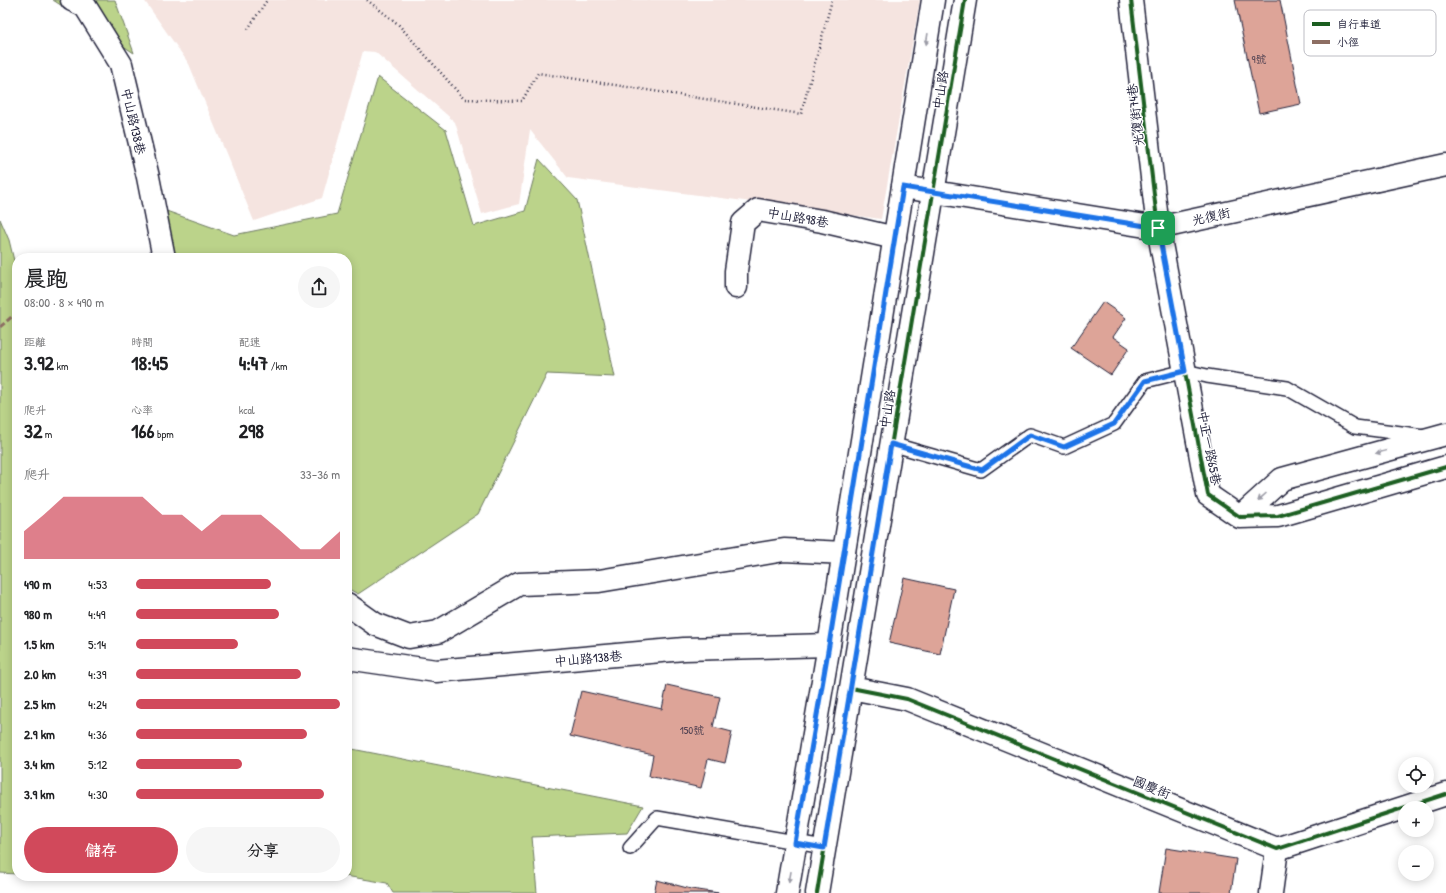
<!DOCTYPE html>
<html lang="zh-TW">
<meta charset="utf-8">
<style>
body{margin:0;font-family:"Patrick Hand","LXGW WenKai TC",sans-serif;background:#f6f6f6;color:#202124;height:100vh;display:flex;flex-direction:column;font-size:15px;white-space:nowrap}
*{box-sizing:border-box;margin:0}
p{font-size:13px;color:#757577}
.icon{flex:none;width:22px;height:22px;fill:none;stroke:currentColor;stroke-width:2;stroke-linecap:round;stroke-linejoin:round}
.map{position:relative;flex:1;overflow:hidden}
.sheet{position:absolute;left:12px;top:253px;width:340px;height:628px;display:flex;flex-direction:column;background:#fff;border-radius:16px;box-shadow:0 2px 10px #0003}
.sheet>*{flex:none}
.tools{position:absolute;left:1398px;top:757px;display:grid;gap:8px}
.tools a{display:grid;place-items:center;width:36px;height:36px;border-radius:50%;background:#fff;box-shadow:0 2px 10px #0003;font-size:20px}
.pin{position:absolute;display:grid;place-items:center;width:34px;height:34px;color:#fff;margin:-17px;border-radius:8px;box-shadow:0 2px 6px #0006}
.round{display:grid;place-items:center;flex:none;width:42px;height:42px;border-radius:21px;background:#f6f6f6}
.head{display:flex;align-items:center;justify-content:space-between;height:68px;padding:0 12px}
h1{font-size:22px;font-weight:800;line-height:30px}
.metrics{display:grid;grid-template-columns:repeat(3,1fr);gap:6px;height:68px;padding:4px 12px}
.metrics div{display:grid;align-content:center}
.metrics b{font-size:20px;font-weight:800}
.metrics small{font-size:11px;font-weight:400}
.metrics p{font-size:11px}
.chart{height:112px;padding:8px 12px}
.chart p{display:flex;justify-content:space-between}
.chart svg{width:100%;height:72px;margin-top:4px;fill:#d1495b;opacity:.7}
.button{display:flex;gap:8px;margin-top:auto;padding:8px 12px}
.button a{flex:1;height:46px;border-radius:24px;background:#d1495b;color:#fff;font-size:16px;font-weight:800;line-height:46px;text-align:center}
.button a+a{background:#f6f6f6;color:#202124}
ul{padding:0 12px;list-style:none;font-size:13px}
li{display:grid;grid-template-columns:64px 48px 1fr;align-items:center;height:30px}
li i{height:10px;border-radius:5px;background:#d1495b}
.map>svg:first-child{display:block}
.built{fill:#f5e4e0}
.green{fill:#bbd38a;stroke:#6e7a62}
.building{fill:#dda498;stroke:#22223b}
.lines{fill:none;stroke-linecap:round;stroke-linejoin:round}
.service-casing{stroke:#22223b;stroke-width:16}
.minor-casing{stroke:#22223b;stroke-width:25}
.tertiary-casing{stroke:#22223b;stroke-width:25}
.path{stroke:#22223b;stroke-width:2.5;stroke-dasharray:1 3;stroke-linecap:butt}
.service{stroke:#fff;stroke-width:13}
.minor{stroke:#fff;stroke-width:22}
.tertiary{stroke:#fff;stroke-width:22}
.quiet{stroke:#8d6e63;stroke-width:3;stroke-dasharray:6 3;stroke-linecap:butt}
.cycleway-casing{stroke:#fff;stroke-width:6}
.cycleway{stroke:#1b5e20;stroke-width:4}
.oneway{fill:#9c9ca7}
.route-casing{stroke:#fff;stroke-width:8}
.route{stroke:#1a73e8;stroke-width:5}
.labels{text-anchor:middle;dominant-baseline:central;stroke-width:3;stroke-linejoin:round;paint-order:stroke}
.number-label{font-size:11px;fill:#514252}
.street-label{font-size:13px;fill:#22223b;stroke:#fff}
.key{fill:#fff;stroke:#bdbdc4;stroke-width:1}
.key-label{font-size:11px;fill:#22223b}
</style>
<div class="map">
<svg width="1446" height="893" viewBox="0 0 1446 893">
<rect width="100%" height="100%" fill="#fff"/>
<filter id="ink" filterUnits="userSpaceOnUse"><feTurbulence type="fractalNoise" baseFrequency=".025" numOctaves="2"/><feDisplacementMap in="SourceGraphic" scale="8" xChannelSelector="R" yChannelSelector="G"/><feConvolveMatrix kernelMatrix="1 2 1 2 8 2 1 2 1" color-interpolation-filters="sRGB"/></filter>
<g filter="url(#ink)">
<path class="built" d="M144,0H920L881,219L568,178L530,130L519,204L482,214L455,122L375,52L363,51L322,198L254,221L189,64Z"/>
<path class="green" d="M53,0H115L134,53Z
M378,77L446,130L474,226L525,211L539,159L577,200L615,377L547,374L478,514L358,594L347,588V258H166L155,207L234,235L337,214Z
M0,219L9,240L17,273V874L0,873Z
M347,748L643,806L627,833L532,837L537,893H393L387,883L345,876H347Z"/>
<path class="building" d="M1235,0H1280L1301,104L1259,113Z
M1103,302L1126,318L1113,337L1129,348L1111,375L1071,348Z
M904,578L954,589L940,654L889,643Z
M667,685L720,697L713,727L732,732L725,763L708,759L701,788L649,776L653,755L570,736L581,691L662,709Z
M1166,848L1236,859L1231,893H1159Z
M657,880L691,889L719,893H654Z"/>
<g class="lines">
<g class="service-casing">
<path id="service" d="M891,444L981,470L1030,435L1064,447L1114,424L1145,381L1185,371L1207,376L1287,388L1355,427L1424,436
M630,848L657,818L824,847"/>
</g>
<g class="minor-casing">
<path id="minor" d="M72,0L85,6L121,64L148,177L164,258
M1131,0L1158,228L1208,495L1240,517L1278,516L1446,467
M903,187L1158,228L1446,165
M736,287V271L743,223L758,210L822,221L895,238
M1240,517L1282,479L1446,434
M347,604L375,624L409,637L438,632L519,584L599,581L784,550L844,553
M347,658L436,671L684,649L829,645
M1271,893L1277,849"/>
</g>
<g class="tertiary-casing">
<path id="tertiary" d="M851,688L907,699L1277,849L1446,794
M787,893L829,645L933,0
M817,893L965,0"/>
</g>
<path class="path" d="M367,0L398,24L464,99L522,101L538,73L801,114L832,0
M248,29L267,0"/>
<use href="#service" class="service"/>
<use href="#minor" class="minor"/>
<use href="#tertiary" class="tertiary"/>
<path class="quiet" d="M0,327L17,312"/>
<g class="cycleway-casing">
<path id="cycleway" d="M1131,0L1158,228L1208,495L1240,517L1278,516L1446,467
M851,688L907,699L1277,849L1446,794
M817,893L965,0"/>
</g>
<use href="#cycleway" class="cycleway"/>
</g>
<defs><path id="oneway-solid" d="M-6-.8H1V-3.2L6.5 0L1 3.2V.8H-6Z"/></defs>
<g class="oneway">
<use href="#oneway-solid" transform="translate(927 39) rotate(99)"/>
<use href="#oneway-solid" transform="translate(1381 452) rotate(165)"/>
<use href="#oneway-solid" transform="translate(1262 497) rotate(138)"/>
<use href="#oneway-solid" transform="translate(790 877) rotate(100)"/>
</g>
</g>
<g class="lines" filter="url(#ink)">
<g class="route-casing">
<path id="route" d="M903,187L1158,228L1185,371L1145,381L1114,424L1064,447L1030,435L982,470L891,444L824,848L795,843L829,645Z"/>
</g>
<use href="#route" class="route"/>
</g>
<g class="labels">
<g class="number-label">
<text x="1259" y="59">9號</text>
<text x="692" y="730">150號</text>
</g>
<g class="street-label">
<text transform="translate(940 90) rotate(-81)">中山路</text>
<text transform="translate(1135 115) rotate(-97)">光復街74巷</text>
<text transform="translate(134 121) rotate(77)">中山路138巷</text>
<text transform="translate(1211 216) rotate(-13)">光復街</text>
<text transform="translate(798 217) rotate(10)">中山路98巷</text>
<text transform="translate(887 409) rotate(-81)">中山路</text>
<text transform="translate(1210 448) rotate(79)">中正一路65巷</text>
<text transform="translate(588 658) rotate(-5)">中山路138巷</text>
<text transform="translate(1152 787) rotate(22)">國慶街</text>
</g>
</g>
<rect x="1304" y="10" width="132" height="46" rx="6" class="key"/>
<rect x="1312" y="22" width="18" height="4" fill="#1b5e20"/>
<rect x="1312" y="40" width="18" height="4" fill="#8d6e63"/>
<g class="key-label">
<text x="1337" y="28">自行車道</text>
<text x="1337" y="46">小徑</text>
</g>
</svg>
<div class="tools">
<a><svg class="icon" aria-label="locate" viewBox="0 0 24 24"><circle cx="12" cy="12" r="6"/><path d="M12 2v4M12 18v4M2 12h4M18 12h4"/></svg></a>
<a>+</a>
<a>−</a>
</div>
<div class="pin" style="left:1158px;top:228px;background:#1e9e55"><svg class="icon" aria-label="arrive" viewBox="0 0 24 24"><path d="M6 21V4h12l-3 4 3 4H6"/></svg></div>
<section class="sheet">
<div class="head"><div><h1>晨跑</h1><p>08:00 · 8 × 490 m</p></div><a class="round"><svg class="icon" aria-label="share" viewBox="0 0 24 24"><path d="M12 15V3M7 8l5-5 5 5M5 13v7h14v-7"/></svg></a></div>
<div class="metrics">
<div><p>距離</p><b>3.92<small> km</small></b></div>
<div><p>時間</p><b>18:45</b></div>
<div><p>配速</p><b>4:47<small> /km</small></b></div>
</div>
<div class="metrics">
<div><p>爬升</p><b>32<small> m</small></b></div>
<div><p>心率</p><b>166<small> bpm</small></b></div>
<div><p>kcal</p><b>298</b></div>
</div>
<div class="chart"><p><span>爬升</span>33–36 m</p>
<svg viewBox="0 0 160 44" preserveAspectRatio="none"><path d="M0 44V27L10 17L20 6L30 6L40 6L50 6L60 6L70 17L80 17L90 27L100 17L110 17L120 17L130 27L140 38L150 38L160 27V44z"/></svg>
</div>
<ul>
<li><b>490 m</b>4:53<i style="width:66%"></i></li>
<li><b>980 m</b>4:49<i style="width:70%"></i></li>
<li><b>1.5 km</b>5:14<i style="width:50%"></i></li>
<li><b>2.0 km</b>4:39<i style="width:81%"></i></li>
<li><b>2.5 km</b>4:24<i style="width:100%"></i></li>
<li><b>2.9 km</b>4:36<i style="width:84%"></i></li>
<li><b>3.4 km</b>5:12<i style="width:52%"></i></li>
<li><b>3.9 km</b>4:30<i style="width:92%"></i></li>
</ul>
<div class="button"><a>儲存</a><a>分享</a></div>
</section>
</div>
